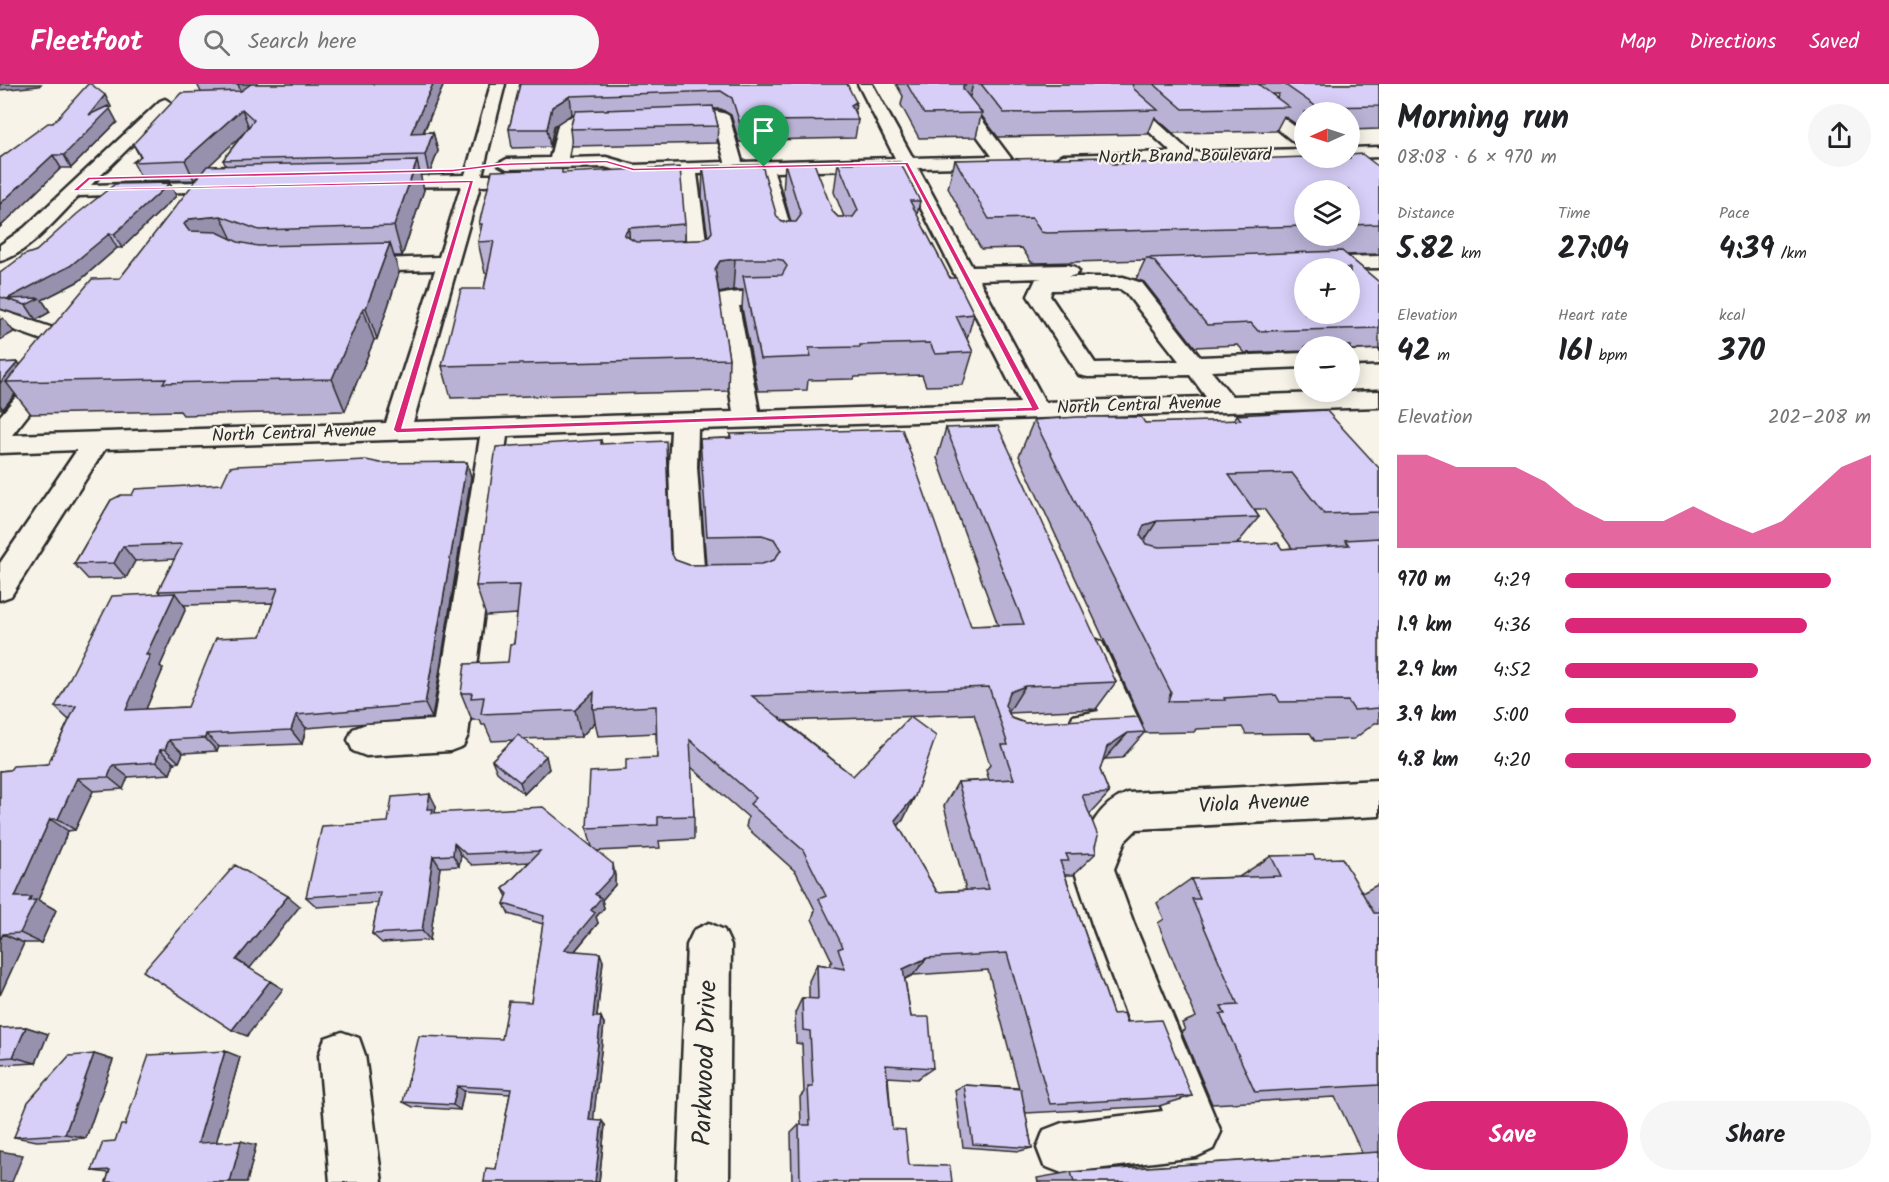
<!DOCTYPE html>
<meta charset="utf-8">
<style>
body{margin:0;font-family:Kalam,sans-serif;background:#f6f6f6;color:#202124;height:100vh;display:flex;flex-direction:column;font-size:22px;white-space:nowrap}
*{box-sizing:border-box;margin:0}
p{font-size:20px;color:#757577}
.icon{flex:none;width:33px;height:33px;fill:none;stroke:currentColor;stroke-width:2;stroke-linecap:round;stroke-linejoin:round}
.map{position:relative;flex:1;overflow:hidden}
.details{display:flex;flex-direction:column;background:#fff;width:510px}
.details>*{flex:none}
.needle{width:39px;rotate:267deg}
.controls{position:absolute;left:1294px;top:18px;display:grid;gap:12px}
.controls a{display:grid;place-items:center;width:66px;height:66px;border-radius:50%;background:#fff;box-shadow:0 3px 15px #0003;font-size:30px}
.pin{position:absolute;display:grid;place-items:center;width:51px;height:51px;color:#fff;margin:-62px -26px;border-radius:50% 50% 50% 0;rotate:-45deg;box-shadow:0 0 6px #0007}
.pin .icon{rotate:45deg}
.round{display:grid;place-items:center;flex:none;width:63px;height:63px;border-radius:32px;background:#f6f6f6}
.head{display:flex;align-items:center;justify-content:space-between;height:102px;padding:0 18px}
h1{font-size:33px;font-weight:700;line-height:45px}
.figures{display:grid;grid-template-columns:repeat(3,1fr);gap:9px;height:102px;padding:6px 18px}
.figures div{display:grid;align-content:center}
.figures b{font-size:30px;font-weight:700}
.figures small{font-size:16px;font-weight:400}
.figures p{font-size:16px}
.chart{height:168px;padding:12px 18px}
.chart p{display:flex;justify-content:space-between}
.chart svg{width:100%;height:108px;margin-top:6px;fill:#db2777;opacity:.7}
.action{display:flex;gap:12px;margin-top:auto;padding:12px 18px}
.action a{flex:1;height:69px;border-radius:36px;background:#db2777;color:#fff;font-size:24px;font-weight:700;line-height:69px;text-align:center}
.action a+a{background:#f6f6f6;color:#202124}
ul{padding:0 18px;list-style:none;font-size:20px}
li{display:grid;grid-template-columns:96px 72px 1fr;align-items:center;height:45px}
li i{height:15px;border-radius:8px;background:#db2777}
header{display:flex;align-items:center;gap:36px;box-sizing:border-box;height:84px;padding:0 30px;background:#db2777;color:#fff}
header strong{font-size:28px}
nav{display:flex;gap:33px;margin-inline-start:auto;font-size:21px}
.search{width:420px;height:54px;background:#f6f6f6;display:flex;align-items:center;gap:15px;box-sizing:border-box;padding:0 21px;border-radius:33px;color:#757577;font-size:22px}
main{display:flex;flex:1;min-height:0}
.map>svg:first-child{display:block}
.lines{fill:none;stroke-linecap:round;stroke-linejoin:round}
.minor-casing{stroke:#2b2b2b;stroke-width:5}
.minor{fill:#f7f3e8;fill-rule:evenodd}
.wall{fill:#bab2d5;stroke:#2b2b2b;stroke-width:1.5;fill-rule:evenodd}
.shaded-wall{fill:#9791ae;stroke:#2b2b2b;stroke-width:1.5}
.building{fill:#d8cff8;stroke:#2b2b2b;stroke-width:1.5;fill-rule:evenodd}
.route{fill:#db2777;stroke:#fff;stroke-width:1.5;fill-rule:evenodd}
.labels{text-anchor:middle;dominant-baseline:central;stroke-width:4.5;stroke-linejoin:round;paint-order:stroke}
.far-street-label{font-size:18px;fill:#2b2b2b;stroke:#f7f3e8}
.street-label{font-size:21px;fill:#2b2b2b;stroke:#f7f3e8}
.near-street-label{font-size:26px;fill:#2b2b2b;stroke:#f7f3e8}
</style>
<header>
<strong>Fleetfoot</strong>
<div class="search"><svg class="icon" aria-label="search" viewBox="0 0 24 24"><circle cx="10" cy="10" r="6"/><path d="M15 15l6 6"/></svg>Search here</div>
<nav><a>Map</a><a>Directions</a><a>Saved</a></nav>
</header>
<main>
<div class="map">
<svg width="1379" height="1098" viewBox="0 0 1379 1098">
<rect width="100%" height="100%" fill="#f7f3e8"/>
<filter id="ink" filterUnits="userSpaceOnUse"><feTurbulence type="fractalNoise" baseFrequency=".0167" numOctaves="2"/><feDisplacementMap in="SourceGraphic" scale="12" xChannelSelector="R" yChannelSelector="G"/><feConvolveMatrix kernelMatrix="1 2 1 2 8 2 1 2 1" color-interpolation-filters="sRGB"/></filter>
<g filter="url(#ink)">
<g class="lines">
<g class="minor-casing">
<path id="minor" d="M491,0H505L482,91H535L544,96L535,101L480,102L413,338L733,328L716,216L719,211C737,207 761,206 779,210L782,215L779,220L739,222L759,327L1020,319L901,85L774,88L796,162L793,166H779L776,162L757,88L697,90L709,179L706,183C694,186 681,187 669,184L666,180L669,176L688,173L680,90L633,91L605,83L507,85L498,80L507,75L550,74L559,37L577,31L616,29L622,31L624,34L622,37L573,43L568,74L606,73L634,81L725,78L714,37L670,38L662,33C669,25 722,24 729,32L742,78L895,74L858,0H872L913,74L992,72L959,27L967,22L973,24L1013,77L1004,82L918,84L972,183L1068,181L1075,183L1079,187L1075,191L1068,193H1123L1142,199L1200,273L1305,269V283L1211,287L1232,312L1379,307V323L698,345L697,383L704,484L728,488L733,496L728,504C712,509 694,509 678,504L673,496L669,383L671,346L507,352L468,651L463,662L450,667L366,672L353,667L348,656L353,645L366,640L434,636L480,353L105,365L11,512L0,516V479L77,366L0,369V332L40,284L50,262L48,258L0,241V226L65,248L74,262L63,286L12,351L386,339L435,186L351,188L344,186L341,182L344,178L351,176L439,173L461,102L377,103L368,98L377,93L465,91ZM1042,194L1036,195L1028,212L1079,291L1088,293L1190,291L1206,313L1045,318L979,196ZM1120,205L1126,209L1179,277L1095,279L1050,212L1052,206Z
M1221,0H1238L1305,50V63L1299,62Z
M165,15L173,20L170,23L91,101L235,97L241,98L244,102L241,106L79,112C59,132 27,171 0,177V161L24,144L160,17Z
M1133,19L1139,21L1190,68L1305,65V74H1311L1057,80L1054,76L1063,71L1171,68L1127,27L1125,24L1127,21Z
M1379,63V73L1350,74H1347H1350V64Z
M1379,172V184L1305,185L1302,180L1305,176L1312,174Z
M1379,266V280L1350,281V267Z
M1090,554L1102,558L1107,568L1141,641L1136,652C1116,659 1093,661 1073,654L1068,643L1073,632L1099,627L1073,568L1078,558Z
M1379,696V732L1137,745L1125,757L1114,785L1134,840L1221,1048L1213,1065L1196,1073L1062,1089L1044,1082L1037,1064L1044,1046L1062,1039L1163,1027L1092,840L1074,785C1086,753 1093,722 1128,709Z
M709,839L724,846L731,861L729,1098H677L687,861L694,846Z
M342,948L359,954L365,971L382,1098H330L319,971L325,954Z"/>
</g>
<use href="#minor" class="minor"/>
</g>
<path class="wall" d="M197,0H444L424,48H433L438,67L429,91H420L424,106L402,172H394L399,189L377,255L374,256L345,327L183,331L180,327L31,330L15,310L3,325H0V279L18,278L20,281L120,194L205,86L194,96L143,97L133,78L140,73L133,60L201,8ZM244,48L223,76L226,82H208Z
M520,0H847L855,29L858,36L855,54L765,56L764,58H739L731,31L721,25H713L718,42L717,59L572,62L570,45L574,30H572L554,42L550,63L512,64L509,45Z
M896,0H1379V45L1350,46V28H1305V46L1284,32L1276,47L1173,49L1155,33L1148,50L998,53L981,31L976,53L919,54L901,21L903,12ZM1271,10H1279L1277,14Z
M105,11L111,23L110,25L117,38L71,84H61L0,143V74L53,39Z
M955,76L1113,80L1379,83V170L1347,171L1379,198V265L1350,266V262H1305V267L1245,269L1238,261L1195,263L1144,198L1136,195L1145,176L1036,179L1031,178L1022,164L981,165L948,104ZM1305,106H1350V152H1305Z
M838,79L920,117L917,131L950,194L974,230L967,255L973,268L963,301L926,302L922,291L855,293L854,295L808,296L807,306L758,307L742,224L743,206H733L718,209L729,275L728,307L451,314L442,282L484,205L487,189H485L478,158L480,148L479,140L562,89L685,140V157L699,156L708,154L702,112L703,82L777,133L782,138H791L783,109L785,80L838,133H844L834,108Z
M176,112L122,164H117L79,197L42,216L50,228L36,236L0,225V189L36,167Z
M1237,331L1379,384V639H1375L1354,655L1315,657L1310,649L1246,650L1242,643L1196,645L1194,648L1144,649L1122,674L1105,675L1103,676L1100,686L1109,709L1090,730L1096,769L1073,791H1065L1113,930L1127,938L1192,1012L1159,1022L1026,1029L1024,1023L1032,1064L1020,1067L963,1063L955,1006L964,1001L1019,1004L988,886L913,891L905,895L911,933L933,984L917,995L888,993L892,1045L909,1081L952,1098H792L791,1049L799,1041H801L800,1013L804,1008L802,960L796,959L795,929L802,914H809V897L817,880L829,882L832,877L812,835L815,826L796,788L746,743L748,733L691,683L694,732V755L659,757L660,764L596,767L615,791V801L602,816L604,824L596,833L598,839L575,867L603,877L597,933H601L604,940L593,1036L605,1041L599,1098H484L496,1085L510,1010L464,1007L460,1026L413,1023L403,1018L502,955L531,918L543,840L509,830L504,820L507,813L503,805L529,778L472,781L461,771L459,782L440,783L430,856L382,859L372,850L378,819L317,823L306,813L388,738L436,722L435,729L592,763L587,744L626,686L657,674L656,649L598,652L595,638L581,653L523,655L549,685L524,710L497,688L492,676L513,656L492,657L485,641H482L480,636H472L461,609L508,578L514,560L517,530L486,532L476,502L601,356L602,360L675,476L689,481H706L699,385L700,355L730,354V350L971,542L998,541L937,374L946,344L1116,598L1096,625L1009,629L1011,634L1025,639L1142,642L1143,640L1019,372L1034,336L1145,339L1233,337ZM1254,425H1264L1292,464L1282,465L1237,460L1259,433ZM974,630L990,681L986,686L989,696L958,698L944,722L966,806L937,808L898,742L903,736L915,712L853,692L785,637Z
M471,393L432,634L306,644L302,660L219,663L217,667L183,669L179,678L174,679L170,690L128,693L123,705L93,707L75,746L68,747L38,816L56,826L41,859H24L0,911V687L10,686L48,680L69,636L55,623L161,510L158,507L175,475L135,477L126,494L88,495L74,480L111,416ZM273,519L261,552L188,623L146,625L163,585L160,582L186,524L184,521Z
M1271,772L1315,775L1362,809L1379,800V1098H1038L1037,1094L1071,1088L1362,1069L1335,1013L1212,1020L1181,947L1185,946L1182,939L1196,933L1158,839L1164,835L1157,819L1191,795L1239,793Z
M26,943L48,950L36,979L0,981V944Z
M94,970L113,976L86,1054L37,1057L14,1053Z
M240,973L216,1058L256,1061L247,1098H106L109,1089L92,1087L115,1057L125,1041Z"/>
<path class="shaded-wall" d="M0,0H41L39,2L0,6Z
M238,0H255L242,11Z
M433,0H444L415,67L411,49Z
M967,0H973L968,20L958,25L963,2Z
M105,11L111,23L109,26L110,25L117,38L71,84L64,71L89,31Z
M570,12L572,30L554,42L550,63L547,45L552,23Z
M856,18L854,36L851,21Z
M242,25L249,44L194,96L185,76Z
M433,48L438,67L429,91L425,71Z
M53,71L61,84L0,143V120Z
M417,77L424,106L402,172L394,142Z
M170,99L176,112L122,164L114,150Z
M221,132L235,162L199,170L184,140L189,135Z
M629,144L630,175L624,151Z
M109,150L117,164L79,197L42,216L50,228L36,236L26,221L7,215Z
M390,159L399,189L377,255L366,224Z
M735,175L733,206L719,209L715,185L720,177Z
M363,224L374,256L345,327L332,295Z
M3,234L14,248L0,256V236Z
M18,278L29,293L6,298L15,310L3,325L0,321V299Z
M467,378L471,393L432,634L425,620Z
M1157,437L1134,472L1122,476L1144,441Z
M123,462L135,477L126,494L114,479Z
M175,509L186,524L160,582L163,585L140,639L126,626L146,571Z
M1025,602L1008,629L999,633L1010,608Z
M594,608L593,625L595,638L581,653L575,626Z
M296,631L306,644L302,660L291,646Z
M1128,649L1105,675L1086,689L1107,663Z
M206,650L219,663L217,667L205,654Z
M169,656L183,669L179,678L165,665Z
M160,666L174,679L170,690L156,678Z
M546,672L549,685L524,710L520,698Z
M113,681L128,693L123,705L108,693Z
M77,694L93,707L75,746L58,735Z
M430,710L436,722L435,729L440,736L427,725Z
M915,712L903,736L884,759L895,736Z
M50,735L68,747L38,816L56,826L41,859L20,849L15,813Z
M454,759L461,771L459,782L453,771Z
M433,772L440,783L430,856L422,847Z
M613,780L615,791V801L602,816L604,824L596,833L598,839L568,875L564,866L591,826L595,810Z
M288,812L300,822L250,884L236,876Z
M3,850L24,859L0,911V856Z
M600,869L603,877L596,940L593,933Z
M927,874L913,891L890,902L903,885Z
M270,897L283,905L247,952L232,946Z
M601,933L604,940L593,1040L589,1036Z
M26,943L48,950L36,979L13,973Z
M225,967L240,973L215,1063L198,1059Z
M94,970L113,976L86,1054L65,1050Z
M457,1002L464,1007L460,1026L453,1021Z
M602,1037L605,1041L599,1098H595Z
M241,1057L256,1061L247,1098H230Z
M0,1067L23,1071L12,1098H0Z"/>
<path class="building" d="M88,0H91L105,11L89,31L108,22L110,25L64,71H53L0,120V74L48,39H53Z
M251,0H433L411,49L433,48L425,71L223,76L254,36L242,25L185,76L133,78L141,72L133,60L181,9L241,7Z
M520,0H847L856,18L851,21L858,36L765,37L766,40H740L732,14L721,7L570,12L552,23L547,45H509Z
M907,0H967L963,2V5L982,29L924,30Z
M981,0H1132L1134,5L1158,26L1004,29Z
M1154,0H1258L1289,23L1183,25Z
M1284,0H1379V22L1317,23Z
M713,22L718,42L570,45L575,27Z
M1362,70L1379,83V140L1350,141V106H1305V142L1046,149L1041,148L1032,134L989,135L955,76L1107,73L1113,80L1305,73V74H1350V71Z
M417,77L394,142L259,146L221,132L189,135L184,140L189,147L217,148L238,158L258,162L390,159L366,224H363L332,295L163,299L166,295L6,298L92,195L120,194L207,82Z
M900,78L920,117H910L950,194H956L974,230L956,232L973,268L935,270L930,259L860,261V263L809,264L811,273L760,275L743,192L782,191L787,182L782,176L775,175H735L720,177L715,185L729,275L442,282L461,205H484L494,157L478,158L482,140H479L492,87L562,85V89L680,83L685,140L629,144L624,151L636,158L699,156L708,153L712,148L703,82L762,81L777,133L782,138H796L801,131L785,80L814,79L833,128L838,133H853L858,126L838,79Z
M170,99L114,150H109L70,182L7,215L40,214L26,221L0,213V189L24,171L36,167L77,130L115,100Z
M1342,167L1379,198V244L1258,247L1251,239L1207,241L1154,177L1146,174ZM1305,184H1350V230H1305Z
M18,278L0,299V279Z
M1326,326L1379,384V428L1324,430L1292,389L1229,391L1259,433L1157,437L1144,441L1140,451L1146,460L1159,463L1278,459L1282,465L1349,461L1345,456L1379,454V624L1354,626L1348,617L1280,618L1276,611L1224,614L1225,616L1168,617L1171,608L1034,336L1078,333H1141L1145,339L1241,336L1237,331Z
M998,342L1116,598L1025,602L1010,608L1005,621L1011,634L1025,639L1138,633L1145,648L1128,649L1107,663L1100,686L1109,709L1082,711L1098,752L1095,762L1096,769L1066,770L1069,777H1060L1113,930L1124,929L1127,938L1161,936L1192,1012L1050,1020L1007,869L927,874L903,885L911,933H929L933,984L886,981L892,1045L905,1046L909,1081L950,1082L952,1098H800L799,1041H810L808,1003H813L810,947L803,946L802,914L818,915L817,880L845,885L838,865L843,863L819,815L826,812L803,766L750,720L756,714L690,656L694,732L658,733V741L587,744L590,688L626,686V675L657,674L656,622L593,625L594,608L575,626L481,630L484,613L471,614L472,609H461L465,580L508,578L510,560H514L520,501L476,502L496,363L601,356V360L666,357L670,466L675,476L689,481L762,480L774,476L781,466L774,455L762,451L707,452L700,355L731,354L730,350L902,345L971,542L1024,540L946,344ZM989,603L1008,661H1002L1014,695L958,698L989,805L937,808L895,736L915,712L936,652L910,633L853,692L752,612Z
M366,376L380,379L467,378L425,620L296,631L291,646L206,650L205,654L169,656L165,665L160,666L156,678L113,681L108,693L77,694L58,735H50L15,813H31L29,817L36,816L20,849L3,850L0,856V687L10,686L13,682L48,680L76,622L55,623L112,512L175,509L146,571H150L126,626L188,623L216,554L261,552L278,504L158,507L182,460L123,462L114,479L74,480L111,416L121,411H132L135,405L222,400L230,383L236,382Z
M518,651L546,672L520,698L492,676Z
M430,710L427,725H433L432,729L543,723L613,780V791L595,810L601,814L591,826L595,829L564,866L600,869L593,933H601L589,1036L602,1037L595,1098H484L486,1084L496,1085L511,1005L457,1002L453,1021L403,1018L419,952L502,955L509,917L531,918L544,832L504,820L508,810L503,805L540,767L466,770L454,759L453,771L433,772L422,847L372,850L380,808L306,813L322,742L388,738L392,713Z
M1313,771L1315,775L1342,774L1374,829H1379V1001L1255,1008L1220,930H1225L1221,922L1238,921L1192,815H1200L1191,795L1281,792L1271,772Z
M235,781L288,812L236,876L270,897L232,946L143,887Z
M26,943L13,973L0,974V944Z
M225,967L198,1059L241,1057L230,1098H106L110,1086L92,1087L103,1058L115,1057L121,1041H125L149,971Z
M94,970L65,1050L14,1053L28,1018L69,972Z
M964,1001L1021,1005L1032,1064L973,1060Z
M1379,1068V1098H1074L1071,1088Z"/>
</g>
<path class="route" d="M606,76L634,84L908,78L1040,325L1036,327L397,349L393,346L469,99L72,107L88,93L453,85L502,79ZM606,79L633,87L905,81L1031,323L402,344L474,96L80,105L90,96L453,88L502,82Z"/>
<g class="labels">
<g class="far-street-label">
<text transform="translate(1185 73) rotate(-1)">North Brand Boulevard</text>
<text transform="translate(1139 322) rotate(-2)">North Central Avenue</text>
<text transform="translate(294 350) rotate(-2)">North Central Avenue</text>
</g>
<g class="street-label">
<text transform="translate(1254 720) rotate(-3)">Viola Avenue</text>
</g>
<g class="near-street-label">
<text transform="translate(706 979) rotate(-88)">Parkwood Drive</text>
</g>
</g>
</svg>
<div class="controls">
<a><svg class="needle" viewBox="-14 -14 28 28"><path d="M0-13l5 13h-10z" fill="#e53935"/><path d="M0 13l5-13h-10z" fill="#757577"/></svg></a>
<a><svg class="icon" aria-label="layers" viewBox="0 0 24 24"><path d="M12 4l9 5-9 5-9-5zM3 14l9 5 9-5"/></svg></a>
<a>+</a>
<a>−</a>
</div>
<div class="pin" style="left:764px;top:83px;background:#1e9e55"><svg class="icon" aria-label="arrive" viewBox="0 0 24 24"><path d="M6 21V4h12l-3 4 3 4H6"/></svg></div>
</div>
<section class="details">
<div class="head"><div><h1>Morning run</h1><p>08:08 · 6 × 970 m</p></div><a class="round"><svg class="icon" aria-label="share" viewBox="0 0 24 24"><path d="M12 15V3M7 8l5-5 5 5M5 13v7h14v-7"/></svg></a></div>
<div class="figures">
<div><p>Distance</p><b>5.82<small> km</small></b></div>
<div><p>Time</p><b>27:04</b></div>
<div><p>Pace</p><b>4:39<small> /km</small></b></div>
</div>
<div class="figures">
<div><p>Elevation</p><b>42<small> m</small></b></div>
<div><p>Heart rate</p><b>161<small> bpm</small></b></div>
<div><p>kcal</p><b>370</b></div>
</div>
<div class="chart"><p><span>Elevation</span>202–208 m</p>
<svg viewBox="0 0 160 44" preserveAspectRatio="none"><path d="M0 44V6L10 6L20 11L30 11L40 11L50 17L60 27L70 33L80 33L90 33L100 27L110 33L120 38L130 33L140 22L150 11L160 6V44z"/></svg>
</div>
<ul>
<li><b>970 m</b>4:29<i style="width:87%"></i></li>
<li><b>1.9 km</b>4:36<i style="width:79%"></i></li>
<li><b>2.9 km</b>4:52<i style="width:63%"></i></li>
<li><b>3.9 km</b>5:00<i style="width:56%"></i></li>
<li><b>4.8 km</b>4:20<i style="width:100%"></i></li>
</ul>
<div class="action"><a>Save</a><a>Share</a></div>
</section>
</main>
